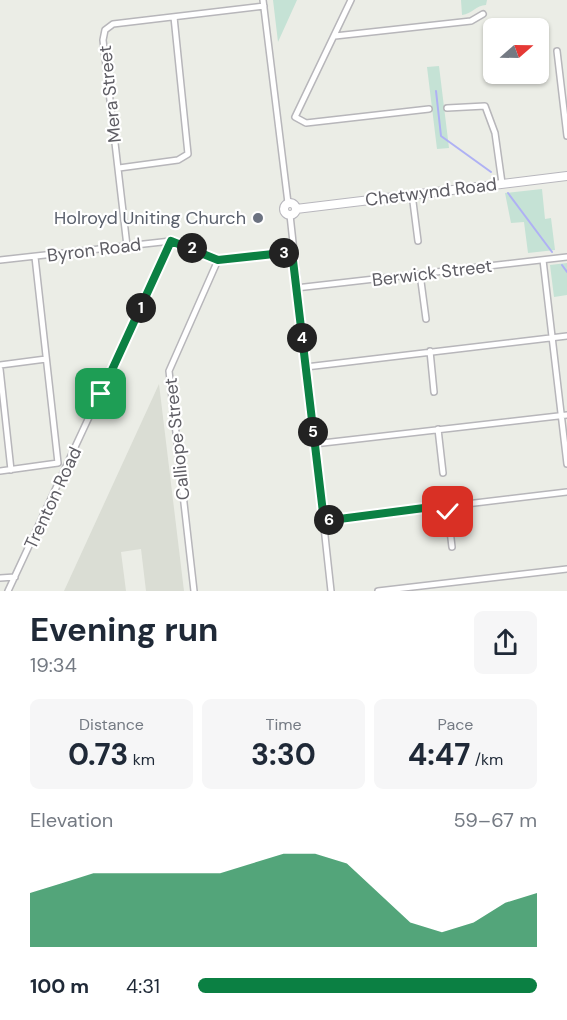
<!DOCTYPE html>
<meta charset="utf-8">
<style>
body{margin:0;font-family:"DM Sans",sans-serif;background:#f6f6f7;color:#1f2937;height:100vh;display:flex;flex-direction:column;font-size:22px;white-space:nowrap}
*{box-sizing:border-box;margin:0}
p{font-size:20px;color:#747a83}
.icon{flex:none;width:33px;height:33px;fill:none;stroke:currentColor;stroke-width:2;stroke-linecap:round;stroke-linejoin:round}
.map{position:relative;height:591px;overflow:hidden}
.panel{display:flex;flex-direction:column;background:#fff;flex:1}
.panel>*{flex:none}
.needle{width:39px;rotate:70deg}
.buttons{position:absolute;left:483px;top:18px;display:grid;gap:12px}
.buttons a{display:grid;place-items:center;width:66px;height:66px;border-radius:9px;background:#fff;box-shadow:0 2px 4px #0004;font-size:30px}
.pin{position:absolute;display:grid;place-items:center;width:51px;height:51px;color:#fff;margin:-26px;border-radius:12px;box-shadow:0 3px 9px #0006}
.km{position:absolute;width:30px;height:30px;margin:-15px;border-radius:50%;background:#222;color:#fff;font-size:16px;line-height:30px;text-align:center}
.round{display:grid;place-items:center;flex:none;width:63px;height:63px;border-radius:9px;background:#f6f6f7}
.headline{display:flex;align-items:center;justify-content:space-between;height:102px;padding:0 30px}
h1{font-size:33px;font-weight:700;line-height:45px}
.figures{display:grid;grid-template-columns:repeat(3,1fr);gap:9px;height:102px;padding:6px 30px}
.figures div{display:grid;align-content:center;border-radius:9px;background:#f6f6f7;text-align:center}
.figures b{font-size:30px;font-weight:700}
.figures small{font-size:16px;font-weight:400}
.figures p{font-size:16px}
.chart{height:168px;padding:12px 30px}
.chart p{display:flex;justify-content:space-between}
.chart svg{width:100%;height:108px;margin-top:6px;fill:#0b8043;opacity:.7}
ul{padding:0 30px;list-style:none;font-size:20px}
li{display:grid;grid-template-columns:96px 72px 1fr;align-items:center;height:45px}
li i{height:15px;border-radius:8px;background:#0b8043}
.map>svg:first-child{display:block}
.education{fill:#daddd4}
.green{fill:#c5e2d5}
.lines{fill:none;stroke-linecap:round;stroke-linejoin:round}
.stream{stroke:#afb1f4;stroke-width:2}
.street-casing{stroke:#b7b6ba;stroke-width:8}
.secondary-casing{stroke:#b8b7bd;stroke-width:10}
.street{stroke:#fff;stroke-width:5}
.secondary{stroke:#fff;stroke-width:8}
.route-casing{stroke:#fff;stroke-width:12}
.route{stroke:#0b8043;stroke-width:8}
.worship-dot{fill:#6b7280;stroke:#fff;stroke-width:2}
.labels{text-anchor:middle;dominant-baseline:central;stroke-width:4.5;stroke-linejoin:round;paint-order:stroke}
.street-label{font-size:18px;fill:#5e5d64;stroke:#fff}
.worship-label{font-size:18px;fill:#5b616d;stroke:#fff;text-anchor:end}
</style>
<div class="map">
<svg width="567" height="591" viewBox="0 0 567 591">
<rect width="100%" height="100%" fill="#ebede6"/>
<path class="education" d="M159,384L184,591H146L141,549L121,552L126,591H64Z"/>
<path class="green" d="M273,0H297L278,42Z
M461,0H487L486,5C476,5 472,14 462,15Z
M439,66L449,148L437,149L427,67Z
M542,189L545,219L551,218L555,250L528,253L524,222L511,223L505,193Z
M567,263V295L554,297L550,265Z"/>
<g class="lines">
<path class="stream" d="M436,91L441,136L491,172
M508,193L552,252
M562,265L567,272"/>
<g class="street-casing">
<path id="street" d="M263,0L288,203
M351,0L295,117L306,123L429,109
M335,36L471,21L483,14
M557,51L567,136
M447,108L485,106L495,133L502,183
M119,168L178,160L188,154L174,17
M412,194L418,241
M290,215L331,591
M127,246L103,40L105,30L113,24L264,6
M35,257L58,463
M0,260L171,241L218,260L292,252
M543,260L567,464
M420,274L426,319
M296,288L567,257
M430,351L434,392
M0,365L46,359
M306,367L567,336
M0,369L11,470
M438,429L443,473
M314,444L567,415
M0,471L58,463
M447,505L452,547
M324,521L567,492
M0,578L15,577
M8,591L171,241
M194,591L169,371L218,260
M378,591L567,569"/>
</g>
<g class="secondary-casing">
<path id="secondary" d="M284 209a6 6 0 1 1 12 0a6 6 0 1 1-12 0Z
M296,209L567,176"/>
</g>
<use href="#street" class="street"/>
<use href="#secondary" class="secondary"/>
</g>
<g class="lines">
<g class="route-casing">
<path id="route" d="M101,394L171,241L218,260L292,252L324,521L447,505L448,512"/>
</g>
<use href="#route" class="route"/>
</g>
<circle class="worship-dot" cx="258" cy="218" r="6"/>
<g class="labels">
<g class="street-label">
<text transform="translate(110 94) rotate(-96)">Mera Street</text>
<text transform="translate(431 192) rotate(-7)">Chetwynd Road</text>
<text transform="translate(94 250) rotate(-7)">Byron Road</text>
<text transform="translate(432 273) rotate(-7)">Berwick Street</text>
<text transform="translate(177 439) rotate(-96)">Calliope Street</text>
<text transform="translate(53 498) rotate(-65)">Trenton Road</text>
</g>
<g class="worship-label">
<text x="246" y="218">Holroyd Uniting Church</text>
</g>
</g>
</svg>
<div class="buttons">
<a><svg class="needle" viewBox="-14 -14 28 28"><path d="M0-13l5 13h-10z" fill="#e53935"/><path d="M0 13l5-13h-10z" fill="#747a83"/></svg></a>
</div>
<div class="pin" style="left:101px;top:394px;background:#1e9e55"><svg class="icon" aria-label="arrive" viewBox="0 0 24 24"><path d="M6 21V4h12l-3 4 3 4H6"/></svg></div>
<div class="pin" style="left:448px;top:512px;background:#d93025"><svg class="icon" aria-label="check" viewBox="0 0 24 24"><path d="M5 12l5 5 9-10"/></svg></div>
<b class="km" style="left:141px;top:308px">1</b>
<b class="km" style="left:192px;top:248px">2</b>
<b class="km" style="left:284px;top:253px">3</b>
<b class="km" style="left:302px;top:338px">4</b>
<b class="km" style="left:313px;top:432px">5</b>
<b class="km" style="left:329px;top:520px">6</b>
</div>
<section class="panel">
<div class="headline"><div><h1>Evening run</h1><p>19:34</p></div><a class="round"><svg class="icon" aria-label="share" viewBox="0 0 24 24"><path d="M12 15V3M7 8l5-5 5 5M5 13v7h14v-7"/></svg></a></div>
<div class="figures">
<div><p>Distance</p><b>0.73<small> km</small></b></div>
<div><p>Time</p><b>3:30</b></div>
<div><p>Pace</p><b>4:47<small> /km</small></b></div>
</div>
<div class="chart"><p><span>Elevation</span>59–67 m</p>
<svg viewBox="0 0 160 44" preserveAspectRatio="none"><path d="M0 44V22L10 18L20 14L30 14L40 14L50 14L60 14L70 10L80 6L90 6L100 10L110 22L120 34L130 38L140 34L150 26L160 22V44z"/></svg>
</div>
<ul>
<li><b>100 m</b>4:31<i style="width:100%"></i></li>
</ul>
</section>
